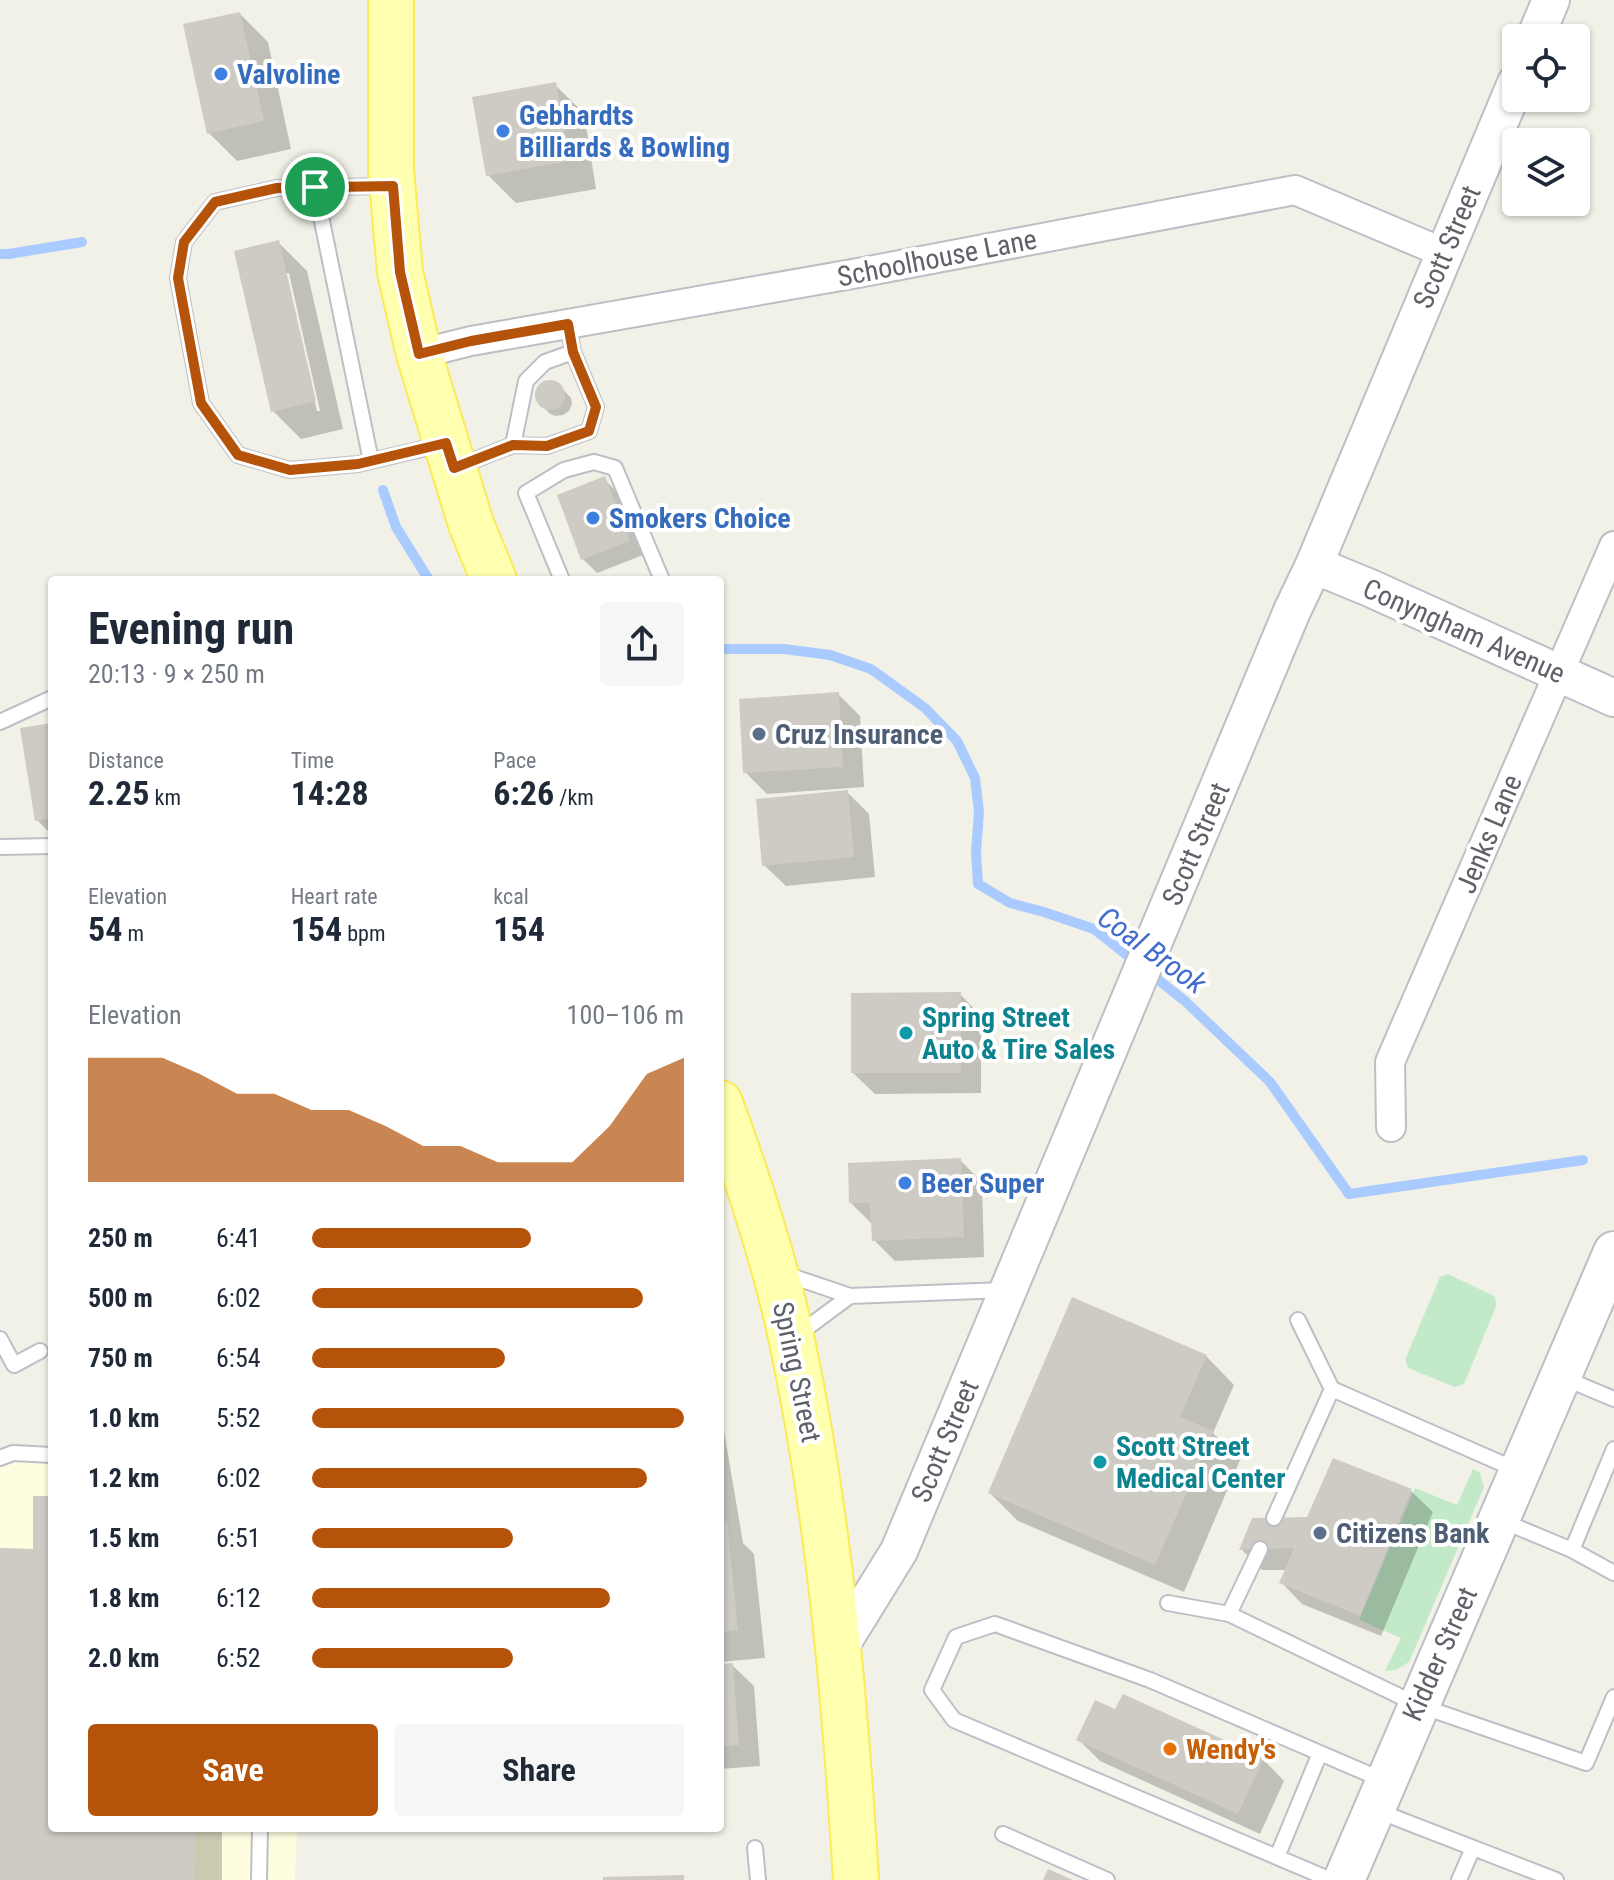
<!DOCTYPE html>
<meta charset="utf-8">
<style>
body{margin:0;font-family:"Roboto Condensed",sans-serif;background:#f6f6f7;color:#1f2937;height:100vh;display:flex;flex-direction:column;font-size:30px;white-space:nowrap}
*{box-sizing:border-box;margin:0}
p{font-size:26px;color:#747a83}
.icon{flex:none;width:44px;height:44px;fill:none;stroke:currentColor;stroke-width:2;stroke-linecap:round;stroke-linejoin:round}
.map{position:relative;flex:1;overflow:hidden}
.drawer{position:absolute;left:48px;top:576px;width:676px;height:1256px;display:flex;flex-direction:column;background:#fff;border-radius:8px;box-shadow:0 2px 6px #0004}
.drawer>*{flex:none}
.buttons{position:absolute;left:1502px;top:24px;display:grid;gap:16px}
.buttons a{display:grid;place-items:center;width:88px;height:88px;border-radius:8px;background:#fff;box-shadow:0 2px 6px #0004;font-size:40px}
.pin{position:absolute;display:grid;place-items:center;width:68px;height:68px;color:#fff;margin:-34px;border:4px solid #fff;border-radius:50%;box-shadow:0 2px 8px #0007}
.round{display:grid;place-items:center;flex:none;width:84px;height:84px;border-radius:8px;background:#f6f6f7}
.overview{display:flex;align-items:center;justify-content:space-between;height:136px;padding:0 40px}
h1{font-size:44px;font-weight:700;line-height:60px}
.metrics{display:grid;grid-template-columns:repeat(3,1fr);gap:12px;height:136px;padding:8px 40px}
.metrics div{display:grid;align-content:center}
.metrics b{font-size:34px;font-weight:700}
.metrics small{font-size:22px;font-weight:400}
.metrics p{font-size:22px}
.chart{height:224px;padding:16px 40px}
.chart p{display:flex;justify-content:space-between}
.chart svg{width:100%;height:144px;margin-top:8px;fill:#b45309;opacity:.7}
.cta{display:flex;gap:16px;margin-top:auto;padding:16px 40px}
.cta a{flex:1;height:92px;border-radius:8px;background:#b45309;color:#fff;font-size:32px;font-weight:700;line-height:92px;text-align:center}
.cta a+a{background:#f6f6f7;color:#1f2937}
ul{padding:0 40px;list-style:none;font-size:26px}
li{display:grid;grid-template-columns:128px 96px 1fr;align-items:center;height:60px}
li i{height:20px;border-radius:10px;background:#b45309}
.map>svg:first-child{display:block}
.commercial{fill:#fffddf}
.green{fill:#c2eac9}
.shadow{fill:#0003;fill-rule:evenodd}
.lines{fill:none;stroke-linecap:round;stroke-linejoin:round}
.stream{stroke:#aacbff;stroke-width:10}
.building{fill:#cdcbc4}
.service-casing{stroke:#bebfc6;stroke-width:18}
.minor-casing{stroke:#bebfc6;stroke-width:32}
.tertiary-casing{stroke:#bebfc6;stroke-width:40}
.secondary-casing{stroke:#bcbec5;stroke-width:44}
.primary-casing{stroke:#fcea56;stroke-width:48}
.service{stroke:#fff;stroke-width:14}
.minor{stroke:#fff;stroke-width:28}
.tertiary{stroke:#fff;stroke-width:36}
.secondary{stroke:#fff;stroke-width:40}
.primary{stroke:#feffaf;stroke-width:44}
.route-casing{stroke:#fff;stroke-width:16}
.route{stroke:#b45309;stroke-width:10}
.shop-dot{fill:#3f7fe0;stroke:#fff;stroke-width:3}
.service-dot{fill:#5c6f8a;stroke:#fff;stroke-width:3}
.culture-dot{fill:#0f9aa8;stroke:#fff;stroke-width:3}
.food-dot{fill:#e8710a;stroke:#fff;stroke-width:3}
.labels{text-anchor:middle;dominant-baseline:central;stroke-width:8;stroke-linejoin:round;paint-order:stroke}
.shop-label{font-size:28px;font-weight:bold;fill:#366cbe;stroke:#fff;text-anchor:start}
.street-label{font-size:28px;fill:#5e6168;stroke:#fff}
.service-label{font-size:28px;font-weight:bold;fill:#4e5e75;stroke:#fff;text-anchor:start}
.culture-label{font-size:28px;font-weight:bold;fill:#0d838f;stroke:#fff;text-anchor:start}
.food-label{font-size:28px;font-weight:bold;fill:#c56008;stroke:#fff;text-anchor:start}
.water-label{font-size:30px;font-style:italic;fill:#426dcd;stroke:#fff}
</style>
<div class="map">
<svg width="1614" height="1880" viewBox="0 0 1614 1880">
<rect width="100%" height="100%" fill="#f1f1e7"/>
<path class="commercial" d="M0,1455H52V1828H297L295,1880H0Z"/>
<path class="green" d="M1448,1274L1494,1296L1497,1304L1464,1384L1455,1387L1408,1368L1405,1360L1440,1277Z
M1473,1469L1480,1473L1484,1487L1409,1662L1396,1670L1385,1671L1401,1638L1359,1620L1415,1488L1457,1505Z"/>
<path class="shadow" d="M240,14L268,42L291,149L237,161L209,133Z
M555,85L584,113L596,189L516,203L488,175Z
M278,242L307,271L343,429L301,439L273,411ZM284,273H289L320,411H317Z
M552,382L558,384L571,398L572,404L569,411L563,415L556,416L550,414L538,401L537,394L540,387L545,383Z
M604,479L618,493L643,555L597,573L583,559Z
M838,694L860,716L864,787L767,794L745,772Z
M52,725V835L37,820Z
M847,792L869,814L875,877L786,886L764,865Z
M960,994L981,1016V1093L875,1094L853,1073Z
M960,1160L982,1182L984,1257L895,1261L874,1240L873,1225L851,1203Z
M1206,1356L1234,1385L1213,1433L1240,1460L1184,1592L1018,1521L990,1493Z
M720,1407L743,1543L754,1554L765,1658L720,1662Z
M1334,1461L1411,1491L1433,1512L1381,1636L1302,1604L1281,1582L1287,1570H1262L1241,1549L1309,1519Z
M52,1498V1828H222V1880H0V1550L35,1551Z
M732,1665L754,1686L760,1766L720,1769V1666Z
M1079,1740L1263,1759L1284,1781L1260,1834L1100,1761Z"/>
<g class="lines">
<path class="stream" d="M0,254H9L82,242
M383,490L396,527L429,580
M720,649H784L830,655L871,669L925,708L957,741L975,778L979,812L976,853L978,884L1010,903L1044,912L1094,929L1185,1001L1270,1082L1349,1194L1583,1160"/>
</g>
<path class="building" d="M240,12L264,121L207,134L183,24Z
M556,82L569,161L486,176L472,97Z
M279,240L316,401L271,412L234,251Z
M535 395a15 15 0 1 1 30 0a15 15 0 1 1-30 0Z
M605,476L630,541L581,560L557,495Z
M839,692L843,767L743,773L739,699Z
M52,723V818L35,821L20,728Z
M848,790L854,857L762,866L756,799Z
M961,992V1073H851V993Z
M961,1158L964,1237L872,1241L870,1203H849L848,1163Z
M1072,1297L1207,1355L1180,1417L1213,1431L1155,1565L988,1493Z
M1333,1458L1412,1489L1360,1616L1279,1583L1294,1548L1239,1550L1252,1518L1307,1517Z
M33,1496H52V1828H195L194,1880H0V1548L33,1549Z
M727,1523L738,1630L720,1632V1524Z
M733,1663L739,1745L720,1747V1664Z
M1123,1694L1264,1758L1238,1814L1076,1740L1095,1700L1115,1709Z
M1048,1869L1073,1880H1043Z
M684,1875V1880H603V1877Z"/>
<g class="lines">
<g class="service-casing">
<path id="service" d="M388,186L277,188L215,202L184,242L178,278L201,403L238,455L290,470L358,464L443,444
M315,187L371,461
M513,445L526,381L545,362L573,352
M457,467L513,445L547,446L589,431L596,407L573,352L568,324
M562,580L526,493L564,470L594,462L615,468L662,580
M0,722L52,698
M0,847L52,846
M785,1274L850,1296L1004,1290
M1298,1320L1332,1389L1519,1471
M796,1336L850,1296
M0,1339L14,1365L40,1351
M1564,1378L1614,1399
M0,1458L13,1453L52,1455
M1274,1518L1332,1389
M1500,1520L1572,1550L1614,1449
M1572,1550L1614,1573
M1168,1603L1229,1614L1418,1705L1586,1763L1614,1697
M1229,1614L1260,1549
M1378,1811L1556,1880
M1003,1834L1107,1880
M755,1848L758,1880
M1277,1857L1320,1753
M259,1880L260,1828
M1331,1880L954,1720L932,1690L956,1637L995,1624L1150,1680L1385,1781
M1459,1880L1473,1848"/>
</g>
<g class="minor-casing">
<path id="minor" d="M419,354L471,341L858,273L1295,190L1444,253
M1391,1127L1390,1062L1614,546"/>
</g>
<g class="tertiary-casing">
<path id="tertiary" d="M1535,38L1551,0
M1314,565L1370,588L1614,698
M839,1648L899,1551L1292,611L1314,565L1516,83"/>
</g>
<g class="secondary-casing">
<path id="secondary" d="M1344,1880L1614,1252"/>
</g>
<g class="primary-casing">
<path id="primary" d="M391,0V170L400,272L419,354L471,524L494,580
M720,1103C749,1182 776,1263 793,1346C830,1522 845,1701 856,1880"/>
</g>
<use href="#service" class="service"/>
<use href="#minor" class="minor"/>
<use href="#tertiary" class="tertiary"/>
<use href="#secondary" class="secondary"/>
<use href="#primary" class="primary"/>
</g>
<g class="lines">
<g class="route-casing">
<path id="route" d="M393,186L400,272L419,354L471,341L568,324L573,352L596,407L589,431L547,446L513,445L454,468L446,443L358,464L290,470L238,455L201,403L178,278L184,242L215,202L277,188Z"/>
</g>
<use href="#route" class="route"/>
</g>
<g class="shop-dot">
<circle cx="221" cy="74" r="8"/>
<circle cx="503" cy="131" r="8"/>
<circle cx="593" cy="518" r="8"/>
<circle cx="905" cy="1183" r="8"/>
</g>
<g class="service-dot">
<circle cx="759" cy="734" r="8"/>
<circle cx="1320" cy="1533" r="8"/>
</g>
<g class="culture-dot">
<circle cx="906" cy="1033" r="8"/>
<circle cx="1100" cy="1462" r="8"/>
</g>
<circle class="food-dot" cx="1170" cy="1749" r="8"/>
<g class="labels">
<g class="shop-label">
<text x="237" y="74">Valvoline</text>
<text x="519" y="115">Gebhardts<tspan x="519" dy="32">Billiards &amp; Bowling</tspan></text>
<text x="609" y="518">Smokers Choice</text>
<text x="921" y="1183">Beer Super</text>
</g>
<g class="street-label">
<text transform="translate(1447 247) rotate(-67)">Scott Street</text>
<text transform="translate(937 258) rotate(-11)">Schoolhouse Lane</text>
<text transform="translate(1464 631) rotate(24)">Conyngham Avenue</text>
<text transform="translate(1489 834) rotate(-67)">Jenks Lane</text>
<text transform="translate(1196 844) rotate(-67)">Scott Street</text>
<text transform="translate(797 1372) rotate(78)">Spring Street</text>
<text transform="translate(945 1441) rotate(-67)">Scott Street</text>
<text transform="translate(1440 1654) rotate(-66)">Kidder Street</text>
</g>
<g class="service-label">
<text x="775" y="734">Cruz Insurance</text>
<text x="1336" y="1533">Citizens Bank</text>
</g>
<g class="culture-label">
<text x="922" y="1017">Spring Street<tspan x="922" dy="32">Auto &amp; Tire Sales</tspan></text>
<text x="1116" y="1446">Scott Street<tspan x="1116" dy="32">Medical Center</tspan></text>
</g>
<g class="food-label">
<text x="1186" y="1749">Wendy's</text>
</g>
<g class="water-label">
<text transform="translate(1152 950) rotate(36)">Coal Brook</text>
</g>
</g>
</svg>
<div class="buttons">
<a><svg class="icon" aria-label="locate" viewBox="0 0 24 24"><circle cx="12" cy="12" r="6"/><path d="M12 2v4M12 18v4M2 12h4M18 12h4"/></svg></a>
<a><svg class="icon" aria-label="layers" viewBox="0 0 24 24"><path d="M12 4l9 5-9 5-9-5zM3 14l9 5 9-5"/></svg></a>
</div>
<div class="pin" style="left:315px;top:187px;background:#1e9e55"><svg class="icon" aria-label="arrive" viewBox="0 0 24 24"><path d="M6 21V4h12l-3 4 3 4H6"/></svg></div>
<section class="drawer">
<div class="overview"><div><h1>Evening run</h1><p>20:13 · 9 × 250 m</p></div><a class="round"><svg class="icon" aria-label="share" viewBox="0 0 24 24"><path d="M12 15V3M7 8l5-5 5 5M5 13v7h14v-7"/></svg></a></div>
<div class="metrics">
<div><p>Distance</p><b>2.25<small> km</small></b></div>
<div><p>Time</p><b>14:28</b></div>
<div><p>Pace</p><b>6:26<small> /km</small></b></div>
</div>
<div class="metrics">
<div><p>Elevation</p><b>54<small> m</small></b></div>
<div><p>Heart rate</p><b>154<small> bpm</small></b></div>
<div><p>kcal</p><b>154</b></div>
</div>
<div class="chart"><p><span>Elevation</span>100–106 m</p>
<svg viewBox="0 0 160 44" preserveAspectRatio="none"><path d="M0 44V6L10 6L20 6L30 11L40 17L50 17L60 22L70 22L80 27L90 33L100 33L110 38L120 38L130 38L140 27L150 11L160 6V44z"/></svg>
</div>
<ul>
<li><b>250 m</b>6:41<i style="width:59%"></i></li>
<li><b>500 m</b>6:02<i style="width:89%"></i></li>
<li><b>750 m</b>6:54<i style="width:52%"></i></li>
<li><b>1.0 km</b>5:52<i style="width:100%"></i></li>
<li><b>1.2 km</b>6:02<i style="width:90%"></i></li>
<li><b>1.5 km</b>6:51<i style="width:54%"></i></li>
<li><b>1.8 km</b>6:12<i style="width:80%"></i></li>
<li><b>2.0 km</b>6:52<i style="width:54%"></i></li>
</ul>
<div class="cta"><a>Save</a><a>Share</a></div>
</section>
</div>
